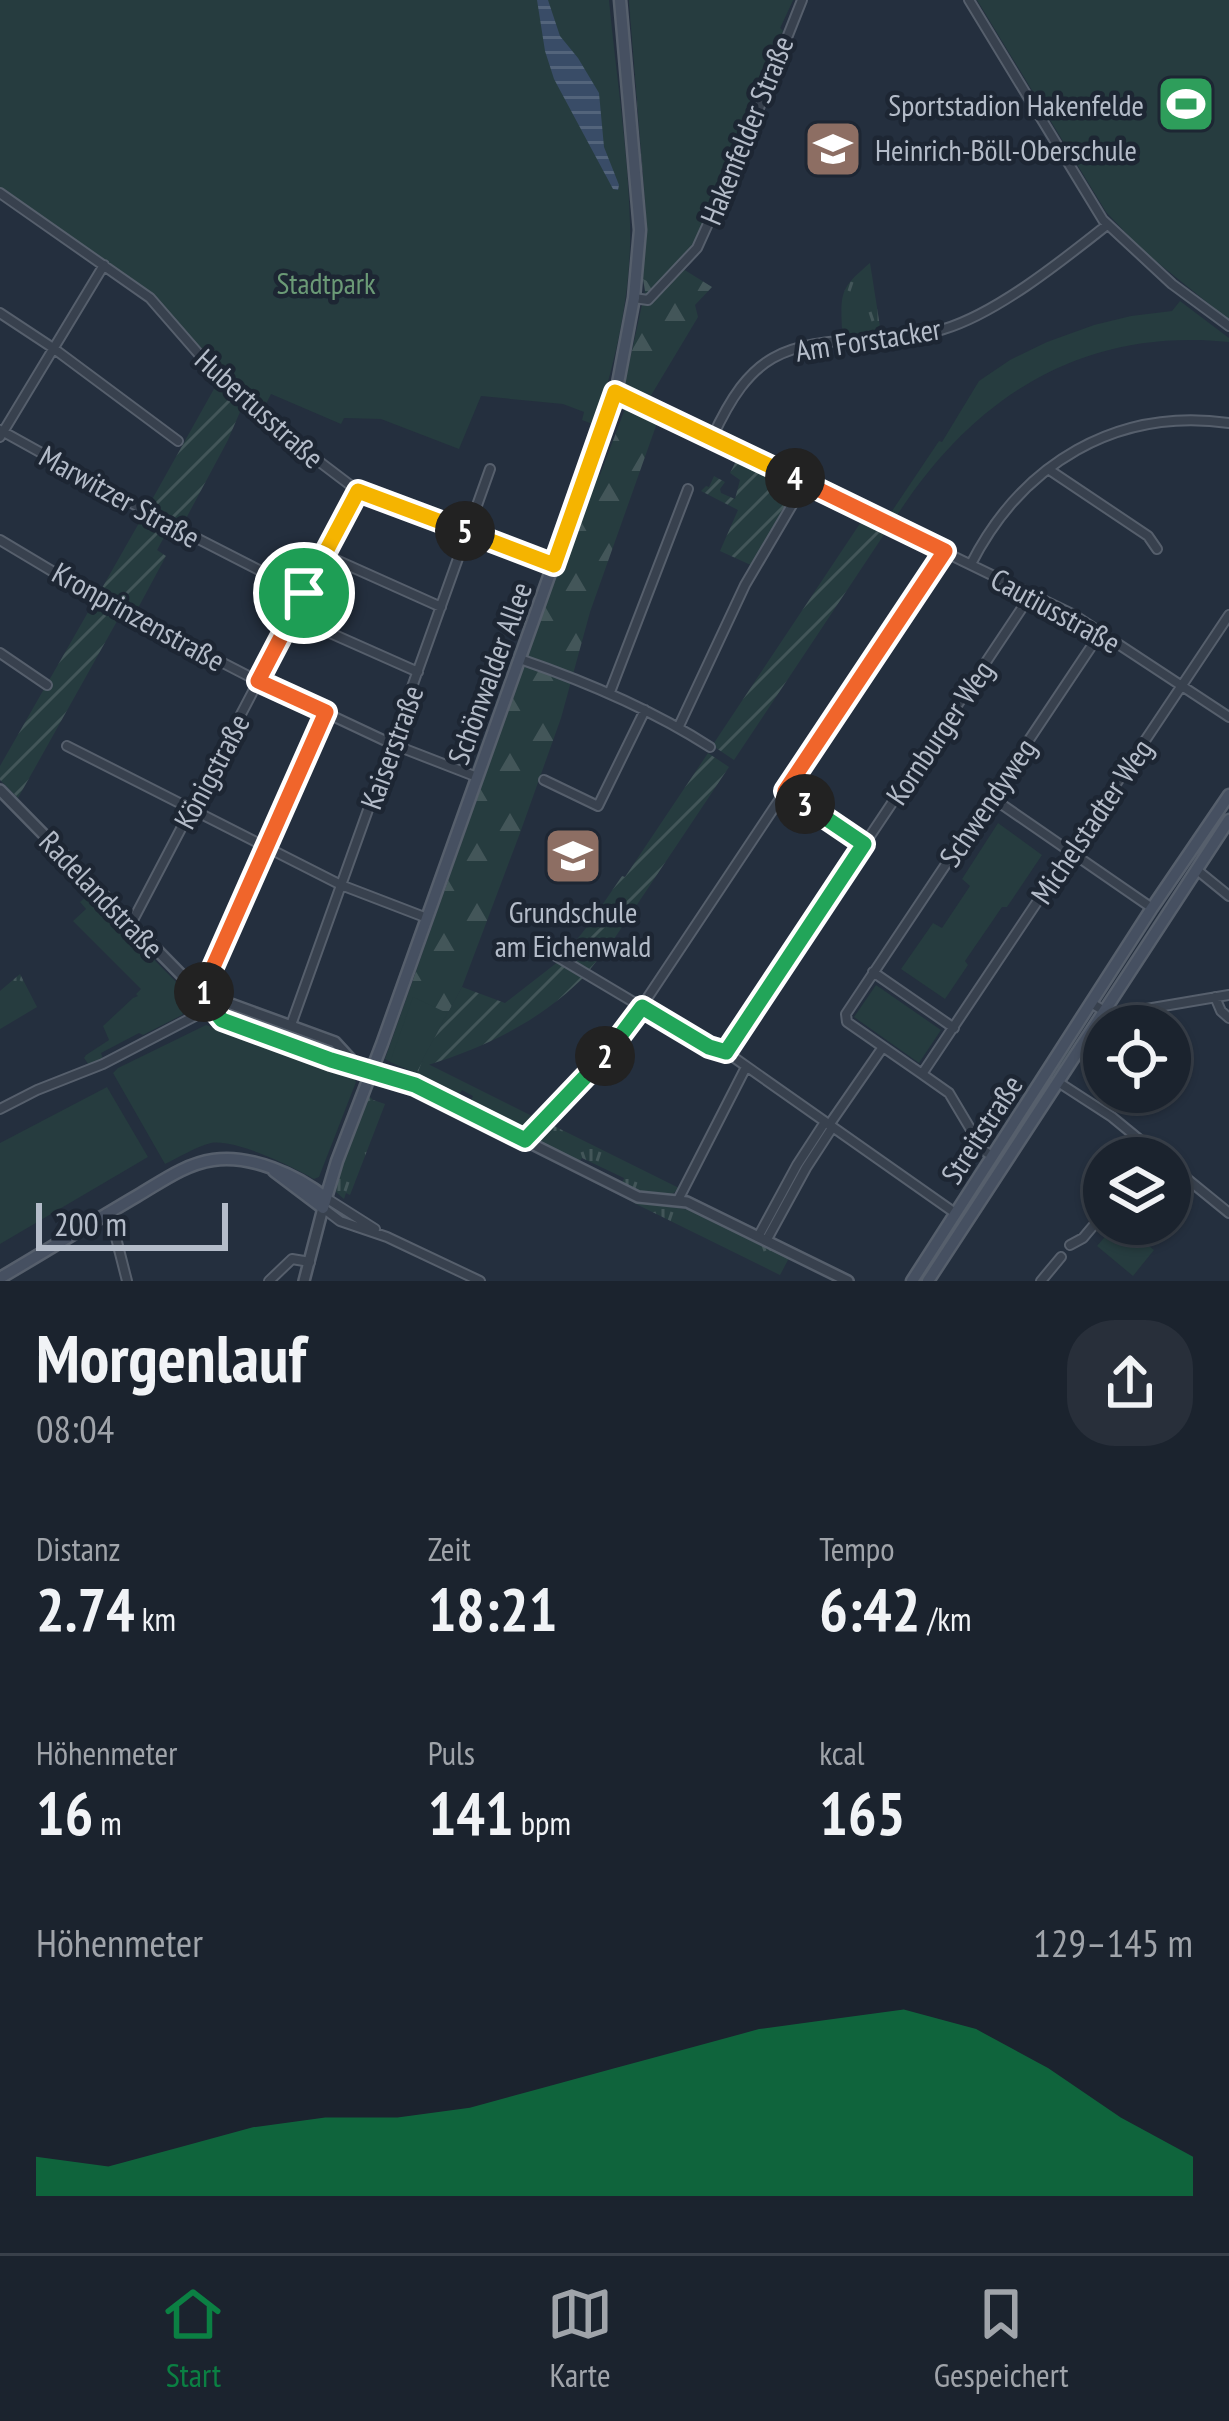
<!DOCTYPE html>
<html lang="de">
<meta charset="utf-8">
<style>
body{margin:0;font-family:"PT Sans Narrow",sans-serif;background:#282f3a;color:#f1f3f6;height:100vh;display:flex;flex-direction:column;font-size:45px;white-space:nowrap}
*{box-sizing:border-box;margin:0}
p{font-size:39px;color:#a0a4aa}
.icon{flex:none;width:66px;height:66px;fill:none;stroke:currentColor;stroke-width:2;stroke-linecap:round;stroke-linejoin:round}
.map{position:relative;height:1281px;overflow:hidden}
.panel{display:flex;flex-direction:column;background:#1b232e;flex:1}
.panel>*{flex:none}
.fabs{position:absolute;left:1083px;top:1005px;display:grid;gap:24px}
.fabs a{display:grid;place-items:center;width:108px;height:108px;border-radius:50%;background:#1b232e;box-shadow:0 3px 9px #0004,0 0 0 3px #39404a;font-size:60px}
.scale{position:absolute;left:36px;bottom:30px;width:192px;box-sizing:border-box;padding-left:12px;border:6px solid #b4bcc9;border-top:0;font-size:33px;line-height:42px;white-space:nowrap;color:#b4bcc9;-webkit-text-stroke:9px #1d2633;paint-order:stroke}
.pin{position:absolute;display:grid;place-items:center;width:102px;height:102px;color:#fff;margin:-51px;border:6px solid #fff;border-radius:50%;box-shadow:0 3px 12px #0007}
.km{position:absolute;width:60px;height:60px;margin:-30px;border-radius:50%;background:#222;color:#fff;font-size:33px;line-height:60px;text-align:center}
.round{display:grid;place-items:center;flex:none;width:126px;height:126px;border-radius:48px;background:#282f3a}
.overview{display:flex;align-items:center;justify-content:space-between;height:204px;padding:0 36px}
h1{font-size:66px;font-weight:600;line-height:90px}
.figures{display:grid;grid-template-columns:repeat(3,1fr);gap:18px;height:204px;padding:12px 36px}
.figures div{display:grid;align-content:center}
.figures b{font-size:60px;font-weight:600}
.figures small{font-size:33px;font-weight:400}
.figures p{font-size:33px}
.chart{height:336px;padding:24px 36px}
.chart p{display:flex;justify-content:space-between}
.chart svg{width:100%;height:216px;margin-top:12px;fill:#0b8043;opacity:.7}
.tabs{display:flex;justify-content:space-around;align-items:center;height:168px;border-top:3px solid #39404a;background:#1b232e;font-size:33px;color:#a0a4aa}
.tabs a{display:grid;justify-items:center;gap:6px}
.tabs .selected{color:#0b8043}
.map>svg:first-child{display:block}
.grass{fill:url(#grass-tufts)}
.forest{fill:url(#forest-firs)}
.park{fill:#263c3f}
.garden{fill:url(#garden-furrows)}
.water{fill:url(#water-rules)}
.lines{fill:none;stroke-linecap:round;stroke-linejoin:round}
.minor-casing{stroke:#565f6c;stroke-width:12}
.tertiary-casing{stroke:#565f6c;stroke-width:14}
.secondary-casing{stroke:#565f6c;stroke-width:15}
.minor{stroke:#38414e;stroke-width:8}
.tertiary{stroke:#38414e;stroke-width:9}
.secondary{stroke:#465061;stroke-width:10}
.split-1-casing{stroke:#fff;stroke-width:24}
.split-2-casing{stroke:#fff;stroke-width:24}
.split-3-casing{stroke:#fff;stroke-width:24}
.split-4-casing{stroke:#fff;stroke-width:24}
.split-5-casing{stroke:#fff;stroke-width:24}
.split-6-casing{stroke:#fff;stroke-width:24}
.split-1{stroke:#f0652b;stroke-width:15}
.split-2{stroke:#22a559;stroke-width:15}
.split-3{stroke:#22a559;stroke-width:15}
.split-4{stroke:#f0652b;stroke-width:15}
.split-5{stroke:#f5b400;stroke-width:15}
.split-6{stroke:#f5b400;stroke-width:15}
.labels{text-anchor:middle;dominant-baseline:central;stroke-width:9;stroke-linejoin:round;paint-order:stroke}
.poi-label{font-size:30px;fill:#b4bcc9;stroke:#1d2633;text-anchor:end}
.street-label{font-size:30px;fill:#b4bcc9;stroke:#1d2633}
.park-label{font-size:30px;fill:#6b9a76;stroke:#1d2633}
</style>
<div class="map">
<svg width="1229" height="1281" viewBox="0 0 1229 1281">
<defs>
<pattern id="grass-tufts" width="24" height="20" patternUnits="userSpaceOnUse" patternTransform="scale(3)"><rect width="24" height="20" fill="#263c3f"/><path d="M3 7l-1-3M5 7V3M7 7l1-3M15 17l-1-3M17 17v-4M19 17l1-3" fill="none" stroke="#435659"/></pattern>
<pattern id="forest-firs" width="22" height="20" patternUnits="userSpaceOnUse" patternTransform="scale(3)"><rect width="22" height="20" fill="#263c3f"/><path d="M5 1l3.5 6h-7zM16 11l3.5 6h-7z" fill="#435659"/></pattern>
<pattern id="garden-furrows" width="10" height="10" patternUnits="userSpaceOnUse" patternTransform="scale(3)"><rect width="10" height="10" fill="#263c3f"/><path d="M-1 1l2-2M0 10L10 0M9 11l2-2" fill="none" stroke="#435659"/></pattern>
<pattern id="water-rules" width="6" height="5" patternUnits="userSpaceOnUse" patternTransform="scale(3)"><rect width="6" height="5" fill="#394c67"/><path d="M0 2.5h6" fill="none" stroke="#53647b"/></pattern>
</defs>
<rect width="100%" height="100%" fill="#242f3e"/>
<path class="grass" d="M870,263L881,333L849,334L842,328C840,291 842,287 870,263Z
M20,974L37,1007L0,1029V991Z
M1066,1049L1072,1051L924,1281H918Z
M422,1061L540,1120L534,1125L529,1123L523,1129L525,1133H519L468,1108L473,1096L462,1090L455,1101L418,1084L416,1073Z
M367,1094L373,1100L385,1104L350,1195L346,1193L344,1199L335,1191L337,1184L334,1181Z
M548,1123L679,1188C667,1205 639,1192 622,1184L624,1178L582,1158L578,1163L532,1138L533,1134L537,1135Z
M640,1202L690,1210L789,1258L780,1275L634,1203Z"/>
<path class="forest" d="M629,0H793L780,28L783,31L691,251L695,256L683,269L712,287L695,305L698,317L650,397L624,387L645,291L643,279L646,211Z
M625,409L657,423L590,612L561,718L520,833L462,987L416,1073L385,1059L592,473L600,475Z"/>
<path class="park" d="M0,0H609C616,74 628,149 630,223C632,291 616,361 595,425L582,420L584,412L563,404L481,396L459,449L381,419L344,418L341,424L271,394L264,408L189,339L158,300L0,190Z
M629,0H793L780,28L783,31L747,130L700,235L690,252L657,286L643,279L646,211Z
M977,0H1229V320L1142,250L1106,212Z
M1180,301L1229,338V342C1082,327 973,397 896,517L890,514L939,441L942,442L979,381L1010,360L1047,342L1094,325L1131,316L1172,311Z
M998,823L1042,855L1007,907H1002L965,961L968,965L945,999L901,969L933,923L942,928L970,886L962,879Z
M89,894L185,991L189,1001L182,1015L143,1035L139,1033L101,1053L103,1059L89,1065L84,1058L86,1055L109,1040L103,1026L133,998L138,996L136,994L141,989L73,921L86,909L80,902Z
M876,985L941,1030L919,1063L854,1017Z
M413,997L447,1013L416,1073L390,1062Z
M206,1025L353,1076L356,1082L319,1177L314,1179C292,1166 235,1139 211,1143C195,1147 180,1157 165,1164L113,1073L118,1068Z
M107,1087L148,1157L0,1244V1143Z
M1116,1224H1122L1154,1250L1133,1276L1097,1246Z"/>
<path class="garden" d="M219,380L237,397L245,400L228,440L183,524L149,505Z
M736,461L797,491L753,566L720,551L738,510L701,491L706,486L709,487L714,476L725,482L720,489L721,493L735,499L740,480L730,473Z
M143,516L168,530L157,550L166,556L138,608L128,602L124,608L100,595L102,588Z
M861,522L885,533L734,760L713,746L714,743Z
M95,600L121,614L18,798L0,780V766Z
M708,753L729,767L614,939L588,972L563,957L590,923L622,876L625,877Z
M559,961L585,976C540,1021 488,1046 428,1065L422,1061L462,987L505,1003Z"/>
<path class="water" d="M537,0H548L560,36L578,58L599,93L604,147L619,185L618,190L613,189L554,79L545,51Z"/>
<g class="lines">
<g class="minor-casing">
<path id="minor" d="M969,0L1103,220L1172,284L1229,326
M0,193L150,298L204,360L250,398L267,422L358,491L463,531L474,532L553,565
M634,298L648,300L697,248L750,131L802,0
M0,313L53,348L178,441
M615,392L1074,615L1229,717
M0,430L173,526L304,593
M0,437L104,265
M712,438C751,353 782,343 871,339C896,338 920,337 944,329C997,313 1063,260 1107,225
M1048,469L1148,536L1157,549
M0,540L97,598L258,681L392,744L477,777
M325,555L441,607
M971,564C1022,464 1116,407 1229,423
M292,616L418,672
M1101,632L846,1014L847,1022L922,1074L1229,615
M0,653L47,685
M520,659C587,682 651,709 710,747
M610,692L688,489
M679,726L745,585L805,483
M67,746L341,885L427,918
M544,780L598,806L645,710
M786,792L864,844
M991,797L1152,908
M1197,870L1229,896
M131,924L358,491
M546,950L709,1047L726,1052L955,1213
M873,972L954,1028
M1215,997L1221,1011L1229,1018
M1091,1003L1111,1015L1229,995
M291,1025L490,469
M726,1052L1032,593
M922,1074L949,1093L983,1150L992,1156
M1058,1082L1112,1117L1162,1158
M0,1109L37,1090L103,1064L197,1015L204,998L205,985L326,712
M829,1125L883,1047
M525,1140L581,1083L634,1018L945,551
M1170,1165L1229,1213
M326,1198L375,1229
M678,1200L746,1067
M323,1208L340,1221L387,1237L480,1281
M107,1213L112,1222L127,1281
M758,1237L797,1165L825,1122
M766,1241L806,1168L832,1128
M1070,1245L1083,1238L1104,1213
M269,1281L292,1259L310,1262
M1041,1281L1061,1257"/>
</g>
<g class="tertiary-casing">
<path id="tertiary" d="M0,790L204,998L222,1020L331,1060L414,1085L638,1197L687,1202L848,1281
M204,998L220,1000L335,1042L357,1066
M304,1281L323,1208"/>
</g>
<g class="secondary-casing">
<path id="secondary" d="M274,1171L323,1208L337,1161L382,1044L618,383L634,298L640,230L620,0
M0,1278C46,1251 91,1223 137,1196C161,1182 185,1164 213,1160C250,1154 297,1175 326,1198
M912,1281L1152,908L1229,795
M928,1281L1229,820"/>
</g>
<use href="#minor" class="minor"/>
<use href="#tertiary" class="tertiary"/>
<use href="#secondary" class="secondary"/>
</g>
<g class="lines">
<g class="split-1-casing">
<path id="split-1" d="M204,992L205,985L326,712L258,681L304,593"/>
</g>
<g class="split-2-casing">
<path id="split-2" d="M204,992V998L222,1020L331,1060L415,1085L525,1140L605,1056"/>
</g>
<g class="split-3-casing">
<path id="split-3" d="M605,1056L642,1007L709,1047L726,1052L864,844L805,804"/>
</g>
<g class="split-4-casing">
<path id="split-4" d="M795,478L945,551L785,791L805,804"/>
</g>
<g class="split-5-casing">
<path id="split-5" d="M465,531L554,565L615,392L795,478"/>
</g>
<g class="split-6-casing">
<path id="split-6" d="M304,593L358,491L465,531"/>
</g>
<use href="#split-1" class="split-1"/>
<use href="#split-2" class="split-2"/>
<use href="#split-3" class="split-3"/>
<use href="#split-4" class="split-4"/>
<use href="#split-5" class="split-5"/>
<use href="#split-6" class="split-6"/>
</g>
<defs>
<g id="stadium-square" transform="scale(3)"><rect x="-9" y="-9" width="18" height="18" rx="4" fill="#2e9e5b" stroke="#1d2633"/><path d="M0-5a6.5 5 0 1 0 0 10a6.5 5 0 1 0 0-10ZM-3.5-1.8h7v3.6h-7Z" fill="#fff"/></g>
<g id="school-square" transform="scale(3)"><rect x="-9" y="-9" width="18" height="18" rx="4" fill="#8d6e63" stroke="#1d2633"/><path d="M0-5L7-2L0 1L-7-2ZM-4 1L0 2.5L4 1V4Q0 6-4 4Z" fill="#fff"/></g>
</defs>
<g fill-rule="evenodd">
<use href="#stadium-square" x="1186" y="104"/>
<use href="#school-square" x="833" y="149"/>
<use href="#school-square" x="573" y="856"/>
</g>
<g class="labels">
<g class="poi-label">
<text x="1144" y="104">Sportstadion Hakenfelde</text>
<text x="875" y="149" text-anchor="start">Heinrich-Böll-Oberschule</text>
<text x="573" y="911" text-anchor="middle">Grundschule<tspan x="573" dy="34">am Eichenwald</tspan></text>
</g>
<g class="street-label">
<text transform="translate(746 130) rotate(-68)">Hakenfelder Straße</text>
<text transform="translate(868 339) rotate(-9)">Am Forstacker</text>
<text transform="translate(260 408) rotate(42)">Hubertusstraße</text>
<text transform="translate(120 496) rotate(29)">Marwitzer Straße</text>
<text transform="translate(1056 610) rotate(29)">Cautiusstraße</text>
<text transform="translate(139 616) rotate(29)">Kronprinzenstraße</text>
<text transform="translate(489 673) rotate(-70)">Schönwalder Allee</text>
<text transform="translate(939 732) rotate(-56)">Kornburger Weg</text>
<text transform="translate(391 747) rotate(-70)">Kaiserstraße</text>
<text transform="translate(211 771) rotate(-62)">Königstraße</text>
<text transform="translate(987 802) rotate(-56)">Schwendyweg</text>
<text transform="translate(1091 821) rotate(-56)">Michelstadter Weg</text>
<text transform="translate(102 894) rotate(46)">Radelandstraße</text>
<text transform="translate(981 1129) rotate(-57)">Streitstraße</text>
</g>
<g class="park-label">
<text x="326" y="282">Stadtpark</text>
</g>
</g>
</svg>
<div class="fabs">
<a><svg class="icon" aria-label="locate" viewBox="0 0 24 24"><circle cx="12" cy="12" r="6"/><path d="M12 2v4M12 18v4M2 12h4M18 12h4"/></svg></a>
<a><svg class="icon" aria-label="layers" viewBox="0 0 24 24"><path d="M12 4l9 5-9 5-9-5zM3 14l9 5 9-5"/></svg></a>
</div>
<div class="scale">200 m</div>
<div class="pin" style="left:304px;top:593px;background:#1e9e55"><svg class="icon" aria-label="arrive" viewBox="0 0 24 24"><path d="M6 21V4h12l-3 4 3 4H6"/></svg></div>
<b class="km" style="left:204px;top:992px">1</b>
<b class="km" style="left:605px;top:1056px">2</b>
<b class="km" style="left:805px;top:804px">3</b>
<b class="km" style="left:795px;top:478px">4</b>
<b class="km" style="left:465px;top:531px">5</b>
</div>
<section class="panel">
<div class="overview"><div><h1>Morgenlauf</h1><p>08:04</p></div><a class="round"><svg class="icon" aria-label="share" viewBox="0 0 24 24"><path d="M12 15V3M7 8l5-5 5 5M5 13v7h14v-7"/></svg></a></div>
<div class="figures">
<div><p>Distanz</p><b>2.74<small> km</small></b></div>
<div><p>Zeit</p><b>18:21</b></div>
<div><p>Tempo</p><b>6:42<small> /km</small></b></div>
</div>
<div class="figures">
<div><p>Höhenmeter</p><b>16<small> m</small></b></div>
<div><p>Puls</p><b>141<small> bpm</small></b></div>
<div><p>kcal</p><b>165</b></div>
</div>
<div class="chart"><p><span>Höhenmeter</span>129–145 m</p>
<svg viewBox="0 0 160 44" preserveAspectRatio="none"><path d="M0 44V36L10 38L20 34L30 30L40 28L50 28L60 26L70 22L80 18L90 14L100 10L110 8L120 6L130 10L140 18L150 28L160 36V44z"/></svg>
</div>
</section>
<nav class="tabs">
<a class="selected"><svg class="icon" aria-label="home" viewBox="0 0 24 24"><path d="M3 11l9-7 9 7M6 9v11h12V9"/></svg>Start</a>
<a><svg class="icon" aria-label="map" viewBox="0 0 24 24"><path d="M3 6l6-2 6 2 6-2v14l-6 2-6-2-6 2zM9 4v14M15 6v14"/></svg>Karte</a>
<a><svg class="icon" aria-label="saved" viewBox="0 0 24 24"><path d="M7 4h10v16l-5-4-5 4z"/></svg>Gespeichert</a>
</nav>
